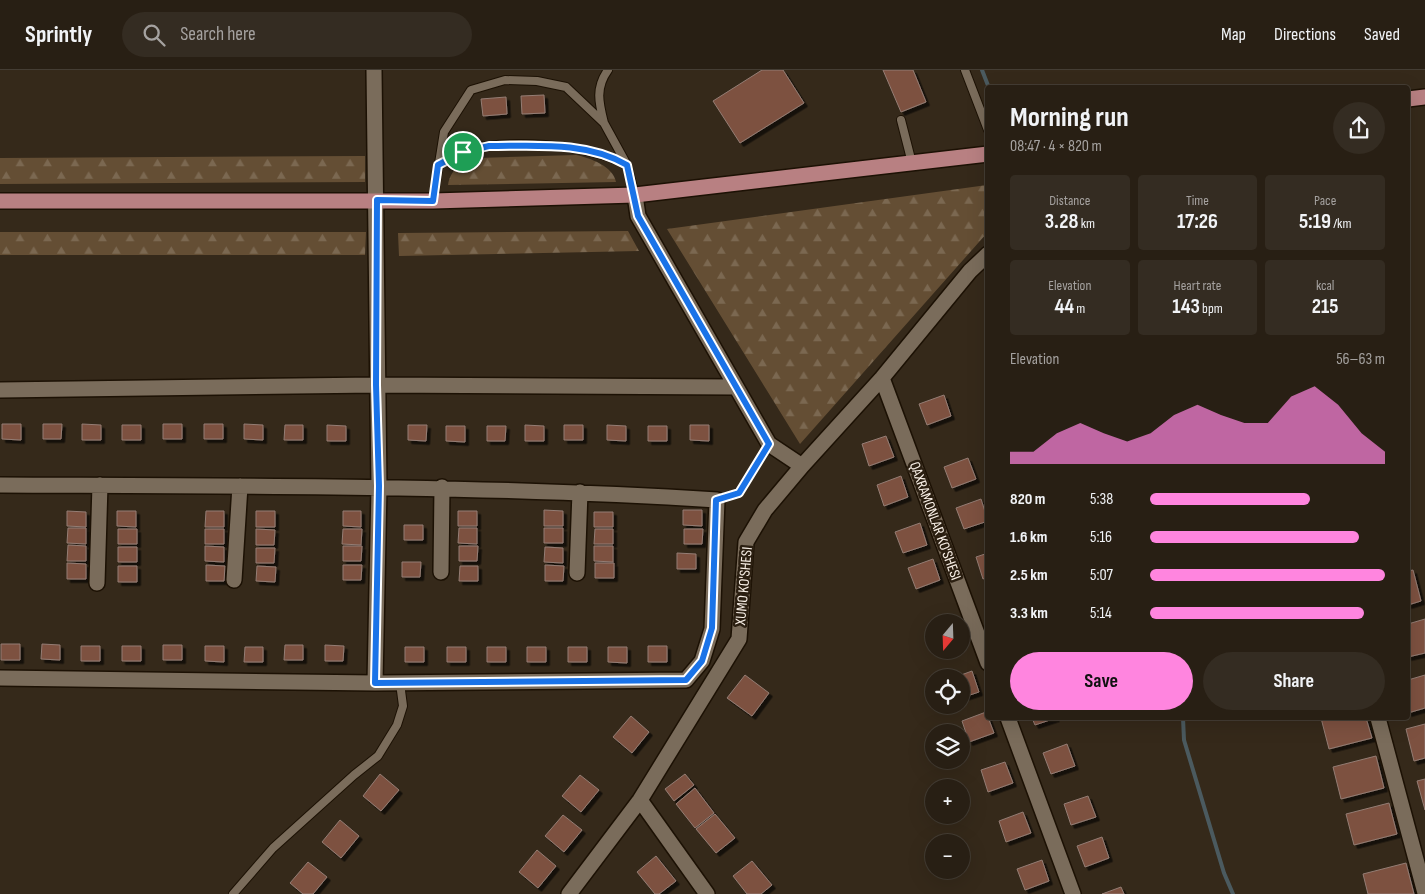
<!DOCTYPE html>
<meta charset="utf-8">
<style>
body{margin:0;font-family:"Sofia Sans Condensed",sans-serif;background:#342c22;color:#f1f3f6;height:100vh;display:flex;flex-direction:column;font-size:19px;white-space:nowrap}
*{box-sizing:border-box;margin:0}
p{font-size:16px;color:#a5a2a0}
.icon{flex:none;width:28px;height:28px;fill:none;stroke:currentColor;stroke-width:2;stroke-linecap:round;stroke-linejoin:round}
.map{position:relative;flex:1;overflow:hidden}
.details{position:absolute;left:985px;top:15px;width:425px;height:635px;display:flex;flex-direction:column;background:#281f14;border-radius:5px;box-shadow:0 5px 20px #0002,0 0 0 1px #443d34}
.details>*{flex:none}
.needle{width:32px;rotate:199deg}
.controls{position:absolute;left:925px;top:544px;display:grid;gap:10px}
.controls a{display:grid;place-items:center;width:45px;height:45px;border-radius:50%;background:#281f14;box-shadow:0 5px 20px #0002,0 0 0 1px #443d34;font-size:25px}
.pin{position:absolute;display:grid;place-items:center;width:42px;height:42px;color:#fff;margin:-21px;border:2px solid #fff;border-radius:50%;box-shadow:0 1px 5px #0007}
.round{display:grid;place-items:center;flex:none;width:52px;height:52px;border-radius:26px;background:#342c22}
.overview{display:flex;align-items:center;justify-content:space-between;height:85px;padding:0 25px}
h1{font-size:28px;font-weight:700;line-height:38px}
.metrics{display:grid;grid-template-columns:repeat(3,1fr);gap:8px;height:85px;padding:5px 25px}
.metrics div{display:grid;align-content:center;border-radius:5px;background:#342c22;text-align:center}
.metrics b{font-size:21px;font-weight:700}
.metrics small{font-size:14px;font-weight:400}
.metrics p{font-size:14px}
.chart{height:140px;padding:10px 25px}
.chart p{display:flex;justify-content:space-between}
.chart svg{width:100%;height:90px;margin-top:5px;fill:#ff85df;opacity:.7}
.action{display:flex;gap:10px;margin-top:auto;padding:10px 25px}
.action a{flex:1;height:58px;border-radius:30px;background:#ff85df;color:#111;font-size:20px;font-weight:700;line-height:58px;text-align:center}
.action a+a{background:#342c22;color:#f1f3f6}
ul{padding:0 25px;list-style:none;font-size:16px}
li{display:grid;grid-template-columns:80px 60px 1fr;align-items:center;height:38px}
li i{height:12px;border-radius:6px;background:#ff85df}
header{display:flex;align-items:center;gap:30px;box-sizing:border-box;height:70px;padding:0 25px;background:#281f14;border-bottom:1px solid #443d34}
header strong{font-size:24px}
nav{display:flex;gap:28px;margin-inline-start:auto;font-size:18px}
.search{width:350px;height:45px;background:#342c22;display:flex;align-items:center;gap:12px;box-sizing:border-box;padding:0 18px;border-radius:28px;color:#a5a2a0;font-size:19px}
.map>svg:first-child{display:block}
.forest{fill:url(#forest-firs)}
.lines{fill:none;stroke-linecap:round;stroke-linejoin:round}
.stream{stroke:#4b5a5f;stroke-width:4}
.building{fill:#7d5140;stroke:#947d74;filter:url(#shadow)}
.lane-casing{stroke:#1c1104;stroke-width:10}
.street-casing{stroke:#1c1104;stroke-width:18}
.primary-casing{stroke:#1c1104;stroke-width:18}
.lane{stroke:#7a6c5b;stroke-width:8}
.street{stroke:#7a6c5b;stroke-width:15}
.primary{stroke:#b88082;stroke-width:15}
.route-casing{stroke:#fff;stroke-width:10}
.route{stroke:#1a73e8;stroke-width:6}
.labels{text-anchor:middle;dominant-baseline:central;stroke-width:5;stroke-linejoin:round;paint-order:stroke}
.street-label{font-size:15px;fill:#f9f0e7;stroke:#2b1f11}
</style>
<header>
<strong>Sprintly</strong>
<div class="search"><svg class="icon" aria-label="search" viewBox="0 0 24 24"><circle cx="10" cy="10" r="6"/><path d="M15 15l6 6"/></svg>Search here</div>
<nav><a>Map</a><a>Directions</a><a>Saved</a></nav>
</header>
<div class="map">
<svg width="1425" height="824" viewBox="0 0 1425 824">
<defs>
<pattern id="forest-firs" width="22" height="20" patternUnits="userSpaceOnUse" patternTransform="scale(1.25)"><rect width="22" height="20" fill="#644e34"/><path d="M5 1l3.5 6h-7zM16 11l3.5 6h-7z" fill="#7b6851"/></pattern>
<filter id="shadow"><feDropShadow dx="3.5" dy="3.5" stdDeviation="0" flood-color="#0009"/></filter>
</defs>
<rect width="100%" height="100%" fill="#35291a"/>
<path class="forest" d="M576,85C590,88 613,96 616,112L448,115C451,98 462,92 478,88Z
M365,86V112L0,114V88Z
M987,115V163L800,374L667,159Z
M628,161L639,181L399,186L398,163Z
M0,162H366L365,185H0Z"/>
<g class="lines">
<path class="stream" d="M982,0L989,18
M1183,648L1184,670L1224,803L1233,824"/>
</g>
<path class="building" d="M762,0H783L804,33L740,73L713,31Z
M883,0H913L926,32L901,42Z
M544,25L545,43L522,44L521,26Z
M506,27L507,44L483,46L481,29Z
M944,325L951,346L927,355L919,334Z
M2,354H21V370L2,369Z
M43,354H62L61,369H43Z
M82,354L101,355V370H82Z
M163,354H182V369H163Z
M204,354H223V369H204Z
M244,354L263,355V370L244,369Z
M122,355H141V370H122Z
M285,355H303V370H284Z
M327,355L346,356V371H327Z
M408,355H427L426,371L408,370Z
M525,355L544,356V371H525Z
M564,355H583V370H564Z
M607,355L626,356V371L607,370Z
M690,355H709V371L690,370Z
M446,356H465V372L446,371Z
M487,356H506L505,371H487Z
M648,356H667V371H648Z
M886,366L894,387L869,396L862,374Z
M968,388L976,409L952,418L944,397Z
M901,406L908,427L884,436L877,415Z
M981,429L988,451L964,459L956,438Z
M544,440L563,441V456H544Z
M683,440H702V456L683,455Z
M67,441L86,442V457L67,456Z
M117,441H136V457L117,456Z
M206,441H224V457H205Z
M256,441H275V457H256Z
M343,441H361V457L343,456Z
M458,441H477V456H458Z
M594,442H613V457H594Z
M920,453L927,475L903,483L895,462Z
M404,455H423V470H404Z
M68,458H86V474L67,473Z
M459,458H477V474L458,473Z
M544,458H563V473H544Z
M118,459H137V474H118Z
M205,459H224V474H205Z
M256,459L275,460L274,475H256Z
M343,459H362L361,475L342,474Z
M595,459H613V474H594Z
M684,459H703L702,474H684Z
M68,475L86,476V491H67Z
M205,476L224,477V492L205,491Z
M343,476H362L361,491H343Z
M459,476H478L477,491H459Z
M594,476H613V492L594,491Z
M118,477H137V492H118Z
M545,477L563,478V493L544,492Z
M256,478H275L274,493H256Z
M677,483L696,484V499H677Z
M988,483V507L983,509L976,487Z
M933,489L940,510L916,519L908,498Z
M402,492H421L420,507H402Z
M67,493L86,494V509H67Z
M595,493H614V508H595Z
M206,495L225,496L224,511H206Z
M343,495H362L361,510H343Z
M545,495L564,496L563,511H545Z
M118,496H137V512H118Z
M257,496L276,497L275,512L256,511Z
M460,496H478V511H459Z
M1413,500L1421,531L1408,535V501Z
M953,546L955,552H936Z
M1425,549V583L1408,587V554Z
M934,553V569L929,555Z
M1,574H20V590H1Z
M42,574L60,575V590L41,589Z
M163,575H182V590H163Z
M285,575H303V590H284Z
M325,575L344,576L343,591H325Z
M81,576H100V591H81Z
M122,576H141V591H122Z
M205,576H224V592L205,591Z
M648,576H667V592H648Z
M245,577H263V592H244Z
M405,577H424V592H405Z
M447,577H466V592H447Z
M487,577H506V592H487Z
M527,577H546V592H527Z
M568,577H587V592H568Z
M608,577H627V593L608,592Z
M972,601L979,622L961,628V608H953Z
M745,605L769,623L752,646L727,628Z
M1425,605V638L1408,643V610Z
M986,642L994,663L969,672L962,651Z
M631,646L649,662L632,683L613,667Z
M1032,648H1056L1035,655Z
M1321,648H1366L1372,668L1329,679Z
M1425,654V688L1414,691L1406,659Z
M1067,674L1075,696L1051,704L1043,683Z
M1376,686L1384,718L1341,729L1333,697Z
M1005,692L1013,713L988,722L981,700Z
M380,704L399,720L381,741L363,726Z
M685,704L694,715L674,731L665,719Z
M580,705L599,720L581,742L562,726Z
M1425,709V740L1417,711Z
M695,718L714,743L695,758L676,734Z
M1088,726L1096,747L1071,755L1064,734Z
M1389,733L1397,764L1354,775L1346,744Z
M1023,742L1031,763L1006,772L999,751Z
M715,744L735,768L716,783L696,759Z
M563,745L582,760L564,782L545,766Z
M340,750L359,766L341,788L322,772Z
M1102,767L1109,788L1085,797L1077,776Z
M537,780L556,796L538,818L519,802Z
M656,786L676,811L659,824H655L637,802Z
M1042,790L1049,811L1025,820L1017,799Z
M752,791L772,815L761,824H747L733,806Z
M308,792L327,807L313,824H303L290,813Z
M1406,793L1414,824H1368L1363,804Z
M1121,817L1124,824H1102Z"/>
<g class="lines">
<g class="lane-casing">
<path id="lane" d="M965,0L988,60
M901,50L912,93
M604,53C599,33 595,18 608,0
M438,95C446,91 454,85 462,82C500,67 592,74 626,95
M433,131L444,62L471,20L505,10L537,11L566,17L604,53L627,95L635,125
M717,430L739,423L769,374
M233,824L273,778L354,705L378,686L397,655L403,636L400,613"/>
</g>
<g class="street-casing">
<path id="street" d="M374,0L379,417L375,613
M635,125L638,146L769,374L802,396
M882,308L988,593
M0,320L376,315L736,317
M0,415C239,416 478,415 717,430L712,559L702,591L686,610L375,613L0,608
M441,502L442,417
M577,503L580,422
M234,510L240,416
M97,513L100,415
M1008,648L1073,824
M1378,648L1425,823
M640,730L707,824
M569,824L640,730L739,569L746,472L765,440L802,396L882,308L970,201L988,184"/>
</g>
<g class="primary-casing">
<path id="primary" d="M1408,29L1425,27
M0,131H433L635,125L988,84"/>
</g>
<use href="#lane" class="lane"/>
<use href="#street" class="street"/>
<use href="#primary" class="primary"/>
</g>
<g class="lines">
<g class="route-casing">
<path id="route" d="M489,76C535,76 586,71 627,95L638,146L769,374L739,423L716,430L712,558L702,591L686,610L375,613L379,416L376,315L377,130L433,131L438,95L463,82Z"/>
</g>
<use href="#route" class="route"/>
</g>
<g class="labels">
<g class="street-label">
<text transform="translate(935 451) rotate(70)">QAXRAMONLAR KO'SHESI</text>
<text transform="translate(744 516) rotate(-85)">XUMO KO'SHESI</text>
</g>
</g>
</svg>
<div class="controls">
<a><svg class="needle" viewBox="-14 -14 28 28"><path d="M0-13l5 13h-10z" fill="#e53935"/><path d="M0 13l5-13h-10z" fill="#a5a2a0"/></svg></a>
<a><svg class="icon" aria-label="locate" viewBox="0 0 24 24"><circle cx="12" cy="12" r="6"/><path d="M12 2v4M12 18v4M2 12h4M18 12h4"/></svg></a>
<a><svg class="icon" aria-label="layers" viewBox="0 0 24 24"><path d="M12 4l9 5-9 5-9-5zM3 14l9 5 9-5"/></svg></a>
<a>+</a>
<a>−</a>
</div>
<div class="pin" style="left:463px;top:82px;background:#1e9e55"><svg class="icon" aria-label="arrive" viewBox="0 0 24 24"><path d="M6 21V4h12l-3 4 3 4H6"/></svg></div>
<section class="details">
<div class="overview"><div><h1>Morning run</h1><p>08:47 · 4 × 820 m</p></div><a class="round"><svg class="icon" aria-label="share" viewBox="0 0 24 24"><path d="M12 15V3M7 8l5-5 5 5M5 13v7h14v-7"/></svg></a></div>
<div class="metrics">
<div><p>Distance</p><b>3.28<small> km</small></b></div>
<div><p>Time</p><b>17:26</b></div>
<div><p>Pace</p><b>5:19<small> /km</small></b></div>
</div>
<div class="metrics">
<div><p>Elevation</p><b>44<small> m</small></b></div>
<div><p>Heart rate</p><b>143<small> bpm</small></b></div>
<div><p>kcal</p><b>215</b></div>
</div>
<div class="chart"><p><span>Elevation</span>56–63 m</p>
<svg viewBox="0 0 160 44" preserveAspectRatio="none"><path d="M0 44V38L10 38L20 29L30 24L40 29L50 33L60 29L70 20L80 15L90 20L100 24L110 24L120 11L130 6L140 15L150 29L160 38V44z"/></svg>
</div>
<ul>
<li><b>820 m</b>5:38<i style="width:68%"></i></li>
<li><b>1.6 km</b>5:16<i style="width:89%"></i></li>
<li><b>2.5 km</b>5:07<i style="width:100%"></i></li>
<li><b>3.3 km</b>5:14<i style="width:91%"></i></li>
</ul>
<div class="action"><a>Save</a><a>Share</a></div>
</section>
</div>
